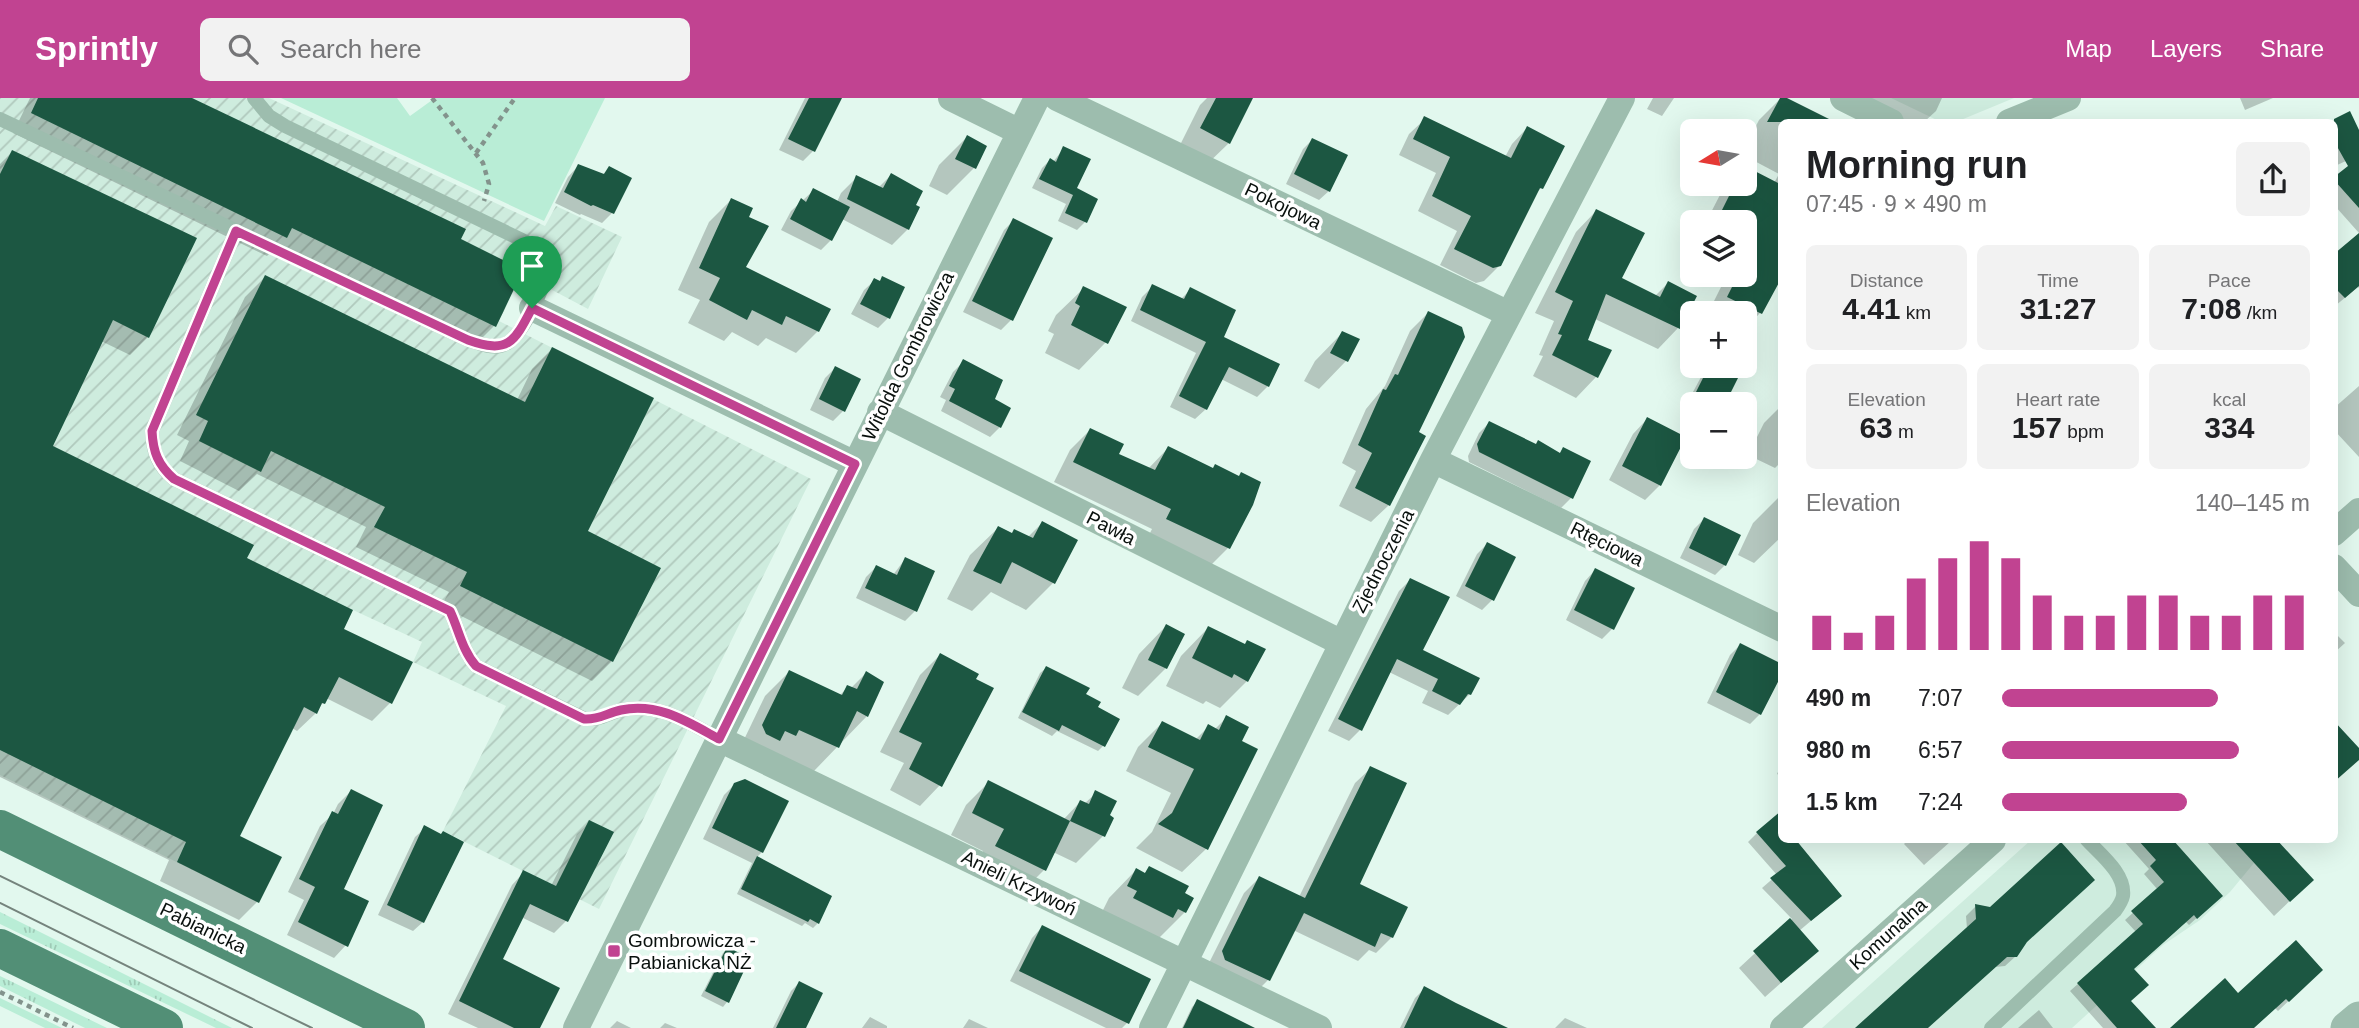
<!DOCTYPE html>
<meta charset="utf-8">
<style>
body{margin:0;font-family:Arial,sans-serif;background:#f2f2f2;color:#202124;height:100vh;display:flex;flex-direction:column;font-size:26px;white-space:nowrap}
*{box-sizing:border-box;margin:0}
p{font-size:23px;color:#757577}
.icon{flex:none;width:38px;height:38px;fill:none;stroke:currentColor;stroke-width:2;stroke-linecap:round;stroke-linejoin:round}
.map{position:relative;flex:1;overflow:hidden}
.details{position:absolute;left:1778px;top:21px;width:560px;height:724px;display:flex;flex-direction:column;background:#fff;border-radius:10px;box-shadow:0 7px 28px #0002}
.details>*{flex:none}
.needle{width:46px;rotate:259deg}
.fabs{position:absolute;left:1680px;top:21px;display:grid;gap:14px}
.fabs a{display:grid;place-items:center;width:77px;height:77px;border-radius:10px;background:#fff;box-shadow:0 7px 28px #0002;font-size:35px}
.pin{position:absolute;display:grid;place-items:center;width:60px;height:60px;color:#fff;margin:-72px -30px;border-radius:50% 50% 50% 0;rotate:-45deg;box-shadow:0 0 7px #0007}
.pin .icon{rotate:45deg}
.round{display:grid;place-items:center;flex:none;width:74px;height:74px;border-radius:10px;background:#f2f2f2}
.headline{display:flex;align-items:center;justify-content:space-between;height:119px;padding:0 28px}
h1{font-size:38px;font-weight:800;line-height:52px}
.figures{display:grid;grid-template-columns:repeat(3,1fr);gap:10px;height:119px;padding:7px 28px}
.figures div{display:grid;align-content:center;border-radius:10px;background:#f2f2f2;text-align:center}
.figures b{font-size:30px;font-weight:800}
.figures small{font-size:19px;font-weight:400}
.figures p{font-size:19px}
.chart{height:196px;padding:14px 28px}
.chart p{display:flex;justify-content:space-between}
.chart svg{width:100%;height:126px;margin-top:7px;stroke:#c14391;stroke-width:6}
ul{padding:0 28px;list-style:none;font-size:23px}
li{display:grid;grid-template-columns:112px 84px 1fr;align-items:center;height:52px}
li i{height:18px;border-radius:9px;background:#c14391}
header{display:flex;align-items:center;gap:42px;box-sizing:border-box;height:98px;padding:0 35px;background:#c14391;color:#fff}
header strong{font-size:33px}
nav{display:flex;gap:38px;margin-inline-start:auto;font-size:24px}
.search{width:490px;height:63px;background:#f2f2f2;display:flex;align-items:center;gap:18px;box-sizing:border-box;padding:0 24px;border-radius:10px;color:#757577;font-size:26px}
.map>svg:first-child{display:block}
.built{fill:#ceecde}
.industrial{fill:url(#industrial-furrows)}
.grass{fill:url(#grass-tufts)}
.garden{fill:#b9edd6}
.shadow{fill:#0003}
.building{fill:#1c5742}
.lines{fill:none;stroke-linecap:round;stroke-linejoin:round}
.path{stroke:#83938c;stroke-width:4.5;stroke-dasharray:5 5;stroke-linecap:butt}
.service{stroke:#9dbdae;stroke-width:14}
.minor{stroke:#9dbdae;stroke-width:26}
.tertiary{stroke:#9dbdae;stroke-width:33}
.primary{stroke:#528f76;stroke-width:38}
.tram{stroke:#75847d;stroke-width:2}
.route-casing{stroke:#fff;stroke-width:14}
.route{stroke:#c14391;stroke-width:9}
.poi-dot{fill:#c14391;stroke:#fff;stroke-width:2.5}
.labels{text-anchor:middle;dominant-baseline:central;stroke-width:7;stroke-linejoin:round;paint-order:stroke}
.street-label{font-size:19px;fill:#09100d;stroke:#fff}
.poi-label{font-size:19px;fill:#09100d;stroke:#fff;text-anchor:start}
</style>
<header>
<strong>Sprintly</strong>
<div class="search"><svg class="icon" aria-label="search" viewBox="0 0 24 24"><circle cx="10" cy="10" r="6"/><path d="M15 15l6 6"/></svg>Search here</div>
<nav><a>Map</a><a>Layers</a><a>Share</a></nav>
</header>
<div class="map">
<svg width="2359" height="930" viewBox="0 0 2359 930">
<defs>
<pattern id="industrial-furrows" width="10" height="10" patternUnits="userSpaceOnUse" patternTransform="scale(1.75)"><rect width="10" height="10" fill="#ceecde"/><path d="M-1 1l2-2M0 10L10 0M9 11l2-2" fill="none" stroke="#b0c9bd"/></pattern>
<pattern id="grass-tufts" width="24" height="20" patternUnits="userSpaceOnUse" patternTransform="scale(1.75)"><rect width="24" height="20" fill="#b9edd6"/><path d="M3 7l-1-3M5 7V3M7 7l1-3M15 17l-1-3M17 17v-4M19 17l1-3" fill="none" stroke="#9ecab6"/></pattern>
</defs>
<rect width="100%" height="100%" fill="#e2f8ee"/>
<path class="built" d="M1891,0H2014L1956,24H1941Z
M2031,742H2234L2254,765L2230,794L2200,822L2163,847L2072,930H1822Z"/>
<path class="industrial" d="M0,0H269L545,128L556,108L622,139L588,211L522,176L499,223L811,381L599,811L443,733L506,608L413,564L422,544L353,512L217,784L0,677Z"/>
<path class="grass" d="M0,814L232,930H216L0,826Z
M0,878L107,930H85L0,888Z
M0,900L62,930H45L0,908Z"/>
<path class="garden" d="M281,0H397L410,18L435,0H605L544,123Z"/>
<path class="shadow" d="M30,0H190L521,173L494,228L475,247L275,150L267,158L13,35Z
M805,0H840L813,53L803,63L779,52Z
M1207,0H1251L1229,45L1201,72L1177,53L1200,7Z
M1653,0H1674L1662,18L1647,11Z
M1781,0L1830,24H1782V175L1760,215L1745,231V215H1708L1726,179L1722,177H1745V124H1706L1722,93L1729,86H1745V70L1774,85L1779,76L1745,58V49L1759,22Z
M1867,0H1942L1936,13L1924,24H1876Z
M2240,0H2273L2245,12Z
M2349,15L2359,36V57L2335,68L2334,24H2331Z
M1425,21L1505,59L1512,46L1527,30L1541,90L1534,97L1500,167L1484,183L1476,185L1440,167L1457,133L1418,113L1436,75L1399,57L1409,36Z
M967,39L974,70L947,97L929,88L939,67Z
M1312,42L1329,93L1319,102L1286,86L1303,51Z
M1064,50L1085,124L1077,132L1058,123L1066,106L1032,90L1042,70L1050,62L1053,64Z
M12,54L148,239L130,257L101,243L51,349L245,461L341,532L390,605L372,623L326,600L316,615L297,633L292,630L238,739L257,804L239,822L160,783L169,762L0,679V66Z
M578,68L602,77L610,70L612,115L602,125L581,116L580,117L555,105L568,79Z
M2359,75V135L2335,108L2338,105L2334,101V81Z
M891,77L913,108L908,131L892,147L842,121L831,142L821,152L781,132L791,113L814,92L837,104L841,95L856,80L878,90Z
M731,102L744,170L818,233L796,255L766,240L758,248L732,234L724,243L688,225L700,202L678,192L709,124Z
M1596,113L1620,181L1655,198L1668,185L1695,198L1678,230L1658,251L1595,221L1585,243L1596,279L1576,300L1533,278L1543,258L1539,257L1554,223L1535,215L1576,134Z
M1014,122L1011,222L1001,232L963,214L1004,132Z
M2359,137V190L2358,189L2335,208L2334,159Z
M265,179L517,302L532,271L552,251L612,563L592,583L441,508L449,494L356,449L366,429L257,376L239,393L180,363L189,343L177,337L245,199Z
M883,180L888,220L878,230L851,216L864,192L875,182L878,184Z
M1153,188L1180,202L1190,192L1221,239L1268,288L1257,299L1221,281L1206,311L1195,321L1170,309L1196,255L1131,223L1142,199Z
M1084,190L1106,244L1079,272L1045,255L1054,236L1048,233L1056,217Z
M1428,215L1417,335L1389,407L1371,424L1339,408L1356,373L1342,365L1366,311L1385,288L1410,233Z
M1342,235L1358,242L1346,263L1319,291L1304,283L1315,263Z
M963,264L992,302L1000,329L990,339L941,313L946,302L940,299L953,274Z
M1707,268H1731L1741,272L1723,306L1692,307L1687,305Z
M835,270L843,313L833,323L810,312L825,280Z
M2359,288V359L2334,332V310Z
M1780,309L1782,367L1779,366L1775,370L1748,357L1764,325Z
M1647,321L1684,340L1660,387L1645,402L1609,382L1633,336Z
M1489,325L1535,348L1559,356L1563,351L1571,400L1561,410L1469,364L1468,358L1479,335Z
M1090,332L1117,356L1148,371L1168,350L1228,450L1209,469L1147,441L1152,431L1054,384L1070,352Z
M1780,398L1782,438L1754,465L1738,457L1753,425Z
M1704,421L1725,467L1715,477L1680,460L1694,431Z
M1042,425L1053,485L1026,512L991,494L972,513L947,501L970,457L998,430L1011,437L1028,439Z
M1487,446L1492,502L1482,512L1456,498L1477,456Z
M905,461L915,513L905,523L856,500L866,479L876,469L893,477Z
M1595,472L1612,531L1602,541L1566,522L1585,483Z
M1410,482L1421,553L1470,596L1448,617L1422,605L1428,593L1389,574L1360,632L1349,643L1328,633L1399,493Z
M1166,528L1182,536L1166,570L1138,598L1122,590L1139,556Z
M1208,530L1244,548L1247,583L1220,610L1206,603L1203,606L1166,588L1181,558Z
M2334,534L2345,545L2334,555Z
M1740,547L1760,616L1750,626L1707,605L1730,557Z
M940,557V687L920,708L890,692L904,665L880,654L920,577Z
M1046,570L1084,597L1096,610L1103,648L1098,653L1057,633L1052,638L1018,620L1040,575Z
M789,574L839,598L848,589L851,590L866,575L867,618L814,673L739,652L765,598Z
M1227,619L1239,644L1206,751L1182,774L1136,750L1152,734L1171,695L1126,673L1138,649L1162,625L1195,642L1209,628L1215,631Z
M1782,665V679L1777,676Z
M1371,670L1357,787L1392,839L1376,855L1369,852L1358,863L1293,832L1268,882L1253,897L1207,869L1244,795L1259,780L1299,799L1355,685Z
M988,685L1064,721L1080,704L1084,706L1096,695L1108,718L1103,738L1076,765L1053,754L1044,772L1022,794L974,771L983,753L951,737L966,707Z
M735,686L787,704L762,754L756,760L830,799L818,825L813,830L805,825L802,828L737,796L752,765L703,741L724,697Z
M351,693L342,792L346,847L334,860L287,837L304,802L288,794L320,728L333,716L338,706Z
M590,724L611,734L566,823L554,835L521,819L500,862L538,930H478L448,916L512,787L524,774L551,788L577,736Z
M425,730L423,824L413,833L378,817L415,739Z
M1757,735L1782,742H1794L1831,806L1799,833L1817,853L1765,899L1739,870L1792,821L1762,790L1777,777L1748,744Z
M1904,742H1948L1950,744L1924,767L1904,746L1906,744Z
M2123,742H2171L2213,805L2189,827L2186,824L2132,871L2129,903L2154,930H2103L2070,893L2136,834L2125,822L2158,792L2144,776L2149,771Z
M2205,742H2274L2296,797L2274,818Z
M1149,770L1183,796L1185,814L1157,842L1101,816L1109,800L1136,772L1144,776Z
M1976,808L2024,845L2016,858L2005,868L1995,869L1926,930H1857L1967,831L1966,818Z
M1042,829L1149,882L1127,925L1122,930H1106L1010,883L1032,840Z
M728,851L727,904L723,909L701,898L723,855Z
M2311,882L2278,913L2275,910L2253,930H2186L2238,898Z
M799,885L804,930H773L791,893Z
M1425,890L1502,930H1400L1415,900Z
M1198,903L1225,930H1182L1192,909Z
M2039,912L2053,930H2018Z
M870,919L887,928V930H862Z
M1565,920L1587,930H1555Z
M969,921L988,930H963Z
M617,923L631,930H610Z
M665,925L677,930H660Z"/>
<path class="building" d="M38,0H192L466,131L461,141L523,172L496,229L292,130L287,140L31,15Z
M809,0H842L815,54L788,41Z
M1216,0H1253L1230,46L1200,30Z
M1780,0H1787L1835,24H1767Z
M2350,13L2359,32V110L2334,82V79L2348,68L2334,43V21Z
M1424,18L1511,60L1527,28L1565,48L1543,91L1540,90L1501,168L1493,170L1454,151L1471,118L1432,98L1450,59L1413,41Z
M967,37L987,48L976,71L955,61Z
M1312,40L1348,57L1330,94L1294,76Z
M1063,48L1091,61L1077,90L1098,101L1087,125L1065,115L1073,97L1039,81L1050,60L1056,64Z
M12,52L197,140L149,240L113,222L53,348L254,447L247,460L353,512L344,531L413,564L392,606L339,579L325,606L322,605L317,616L304,609L240,738L282,759L259,805L177,764L186,744L0,652V76Z
M578,66L604,76L609,68L632,80L614,116L593,107L591,108L564,94Z
M1745,68L1782,87V179L1762,216L1727,199L1738,177H1745V162L1749,154L1745,152V124H1716L1735,86H1745Z
M891,75L923,93L916,107L920,109L909,132L847,101L856,77L883,90Z
M813,90L850,109L832,143L790,121L801,100L806,104Z
M731,100L753,110L749,119L769,128L746,169L831,211L819,234L786,218L782,227L752,212L747,222L709,202L720,180L699,170Z
M1596,111L1645,135L1622,180L1660,199L1668,183L1697,198L1680,231L1606,196L1588,242L1612,252L1598,280L1552,257L1562,237L1558,236L1573,203L1555,194Z
M1013,120L1053,140L1013,223L972,203Z
M2359,135V188L2345,200L2334,189V156Z
M265,177L525,304L552,249L654,300L588,433L661,470L613,564L460,488L467,474L374,429L385,409L271,353L261,374L199,343L208,323L196,317Z
M882,178L905,189L890,221L860,206L874,180L880,183Z
M1152,186L1184,201L1190,189L1236,212L1224,239L1280,266L1269,289L1229,269L1207,312L1179,298L1206,244L1140,212Z
M1083,188L1127,209L1108,246L1071,227L1080,208L1075,205Z
M1428,213L1462,229L1465,239L1419,334L1426,338L1390,408L1355,390L1372,355L1358,347L1383,291L1386,292L1395,276L1398,277Z
M1342,233L1360,241L1348,264L1330,255Z
M963,261L1003,282L995,301L1011,310L1001,330L949,303L955,291L949,288Z
M835,268L861,281L845,314L819,301Z
M1709,268H1744L1725,306L1696,294Z
M1647,319L1686,339L1661,388L1622,368Z
M1489,323L1536,346L1538,342L1560,355L1563,349L1591,363L1573,401L1479,354L1477,346Z
M1090,330L1124,346L1119,356L1155,372L1168,348L1213,370L1215,366L1239,378L1241,374L1261,384L1253,407L1230,451L1166,421L1171,411L1073,364Z
M1704,419L1741,437L1726,468L1689,450Z
M1042,423L1078,442L1055,486L1012,464L1001,486L973,473L998,428L1012,435L1014,431L1033,440Z
M1487,444L1516,459L1494,503L1465,488Z
M905,459L935,473L917,514L865,490L876,467L897,477Z
M1595,470L1635,490L1614,532L1574,512Z
M1410,480L1450,499L1423,552L1480,580L1471,597L1468,596L1460,607L1432,593L1438,581L1397,561L1362,633L1338,621Z
M1166,526L1185,536L1167,571L1148,562Z
M1208,528L1245,546L1247,542L1266,551L1248,584L1234,576L1232,580L1192,560Z
M1740,545L1782,566V576L1761,617L1716,594Z
M940,555L979,576L976,581L994,590L942,689L909,671L922,645L899,634Z
M1046,568L1090,590L1086,596L1101,604L1098,609L1120,621L1105,649L1062,627L1059,633L1022,614Z
M789,572L842,597L847,587L857,591L866,573L884,584L868,619L857,613L839,650L799,632L796,638L785,633L780,643L766,636L762,627Z
M1226,617L1249,629L1242,643L1258,651L1208,752L1158,726L1172,715L1194,671L1148,649L1162,623L1200,642L1208,626L1219,632Z
M2334,623L2359,650V662L2334,684Z
M1370,668L1407,685L1360,786L1408,809L1393,840L1381,835L1375,849L1304,815L1270,883L1225,862L1222,853L1259,778L1305,800Z
M745,681L789,703L763,755L712,730L734,685Z
M988,682L1070,723L1046,773L995,748L1004,731L972,715Z
M351,691L383,707L344,791L369,803L348,849L298,824L315,789L299,781L332,713L338,716Z
M1095,692L1117,703L1110,717L1114,720L1105,739L1070,723L1080,702L1089,706Z
M1782,712V742H1796L1842,798L1811,823L1770,780L1786,768L1756,734Z
M589,722L614,734L568,824L530,806L503,861L560,890L540,930H514L459,903L523,772L556,788Z
M424,727L441,736L443,733L464,744L424,825L387,807Z
M2138,742H2173L2223,798L2197,821L2194,817L2134,871L2149,887L2131,903L2156,930H2117L2077,885L2143,826L2131,813L2164,784L2150,768L2156,762Z
M2233,742H2277L2314,782L2290,804Z
M2061,744L2095,782L2027,844L2017,859H2007L1928,930H1855L1976,821L1975,806L1990,809Z
M757,758L832,798L819,826L810,821L808,824L741,791Z
M1149,768L1189,788L1185,795L1194,800L1186,815L1178,811L1173,820L1133,800L1137,793L1127,788L1136,770L1145,775Z
M1790,820L1819,853L1781,885L1753,853Z
M1042,827L1151,881L1129,926L1019,873Z
M2296,842L2323,872L2289,904L2286,901L2254,930H2170L2225,880L2238,895Z
M727,849L750,860L729,905L705,893Z
M799,883L823,895L806,930H776Z
M1424,888L1456,905L1508,930H1404Z
M1197,901L1255,930H1183Z"/>
<g class="lines">
<path class="path" d="M432,0L483,65L489,86L484,103
M476,55L515,0
M0,894L73,930"/>
<path class="service" d="M0,21L468,242C478,245 489,250 500,248C522,245 543,187 552,167L550,159L543,152L285,28L269,18L254,0
M236,133L152,333C153,354 157,367 174,381L450,513C459,532 462,552 476,568L585,621C601,622 606,616 621,612C658,604 688,624 719,641
M1991,930L2115,813C2118,809 2122,803 2123,798C2126,776 2100,756 2087,742"/>
<path class="minor" d="M951,0L1020,34
M1057,0L1509,216
M1843,0L1891,24
M2009,24L2068,0
M532,210L855,366
M880,314L1342,545
M1433,362L1782,531
M2334,435L2359,413
M2334,469L2359,496
M719,641L1319,930
M576,930L1037,0
M1152,930L1433,362L1622,0
M1783,930L1993,742"/>
<path class="tertiary" d="M2347,930L2359,920"/>
<path class="primary" d="M0,731L406,930
M0,850L164,930"/>
<path class="tram" d="M0,778L312,930
M0,805L252,930"/>
</g>
<g class="lines">
<g class="route-casing">
<path id="route" d="M236,133L468,242C508,256 514,245 532,210L855,366L719,641C688,624 658,604 621,612C607,615 599,622 584,621L476,568C462,552 459,532 450,513L174,381C158,367 153,354 152,333Z"/>
</g>
<use href="#route" class="route"/>
</g>
<rect class="poi-dot" x="607" y="846" width="14" height="14" rx="3.5"/>
<g class="labels">
<g class="street-label">
<text transform="translate(1283 108) rotate(26)">Pokojowa</text>
<text transform="translate(908 258) rotate(-64)">Witolda Gombrowicza</text>
<text transform="translate(1111 430) rotate(27)">Pawła</text>
<text transform="translate(1607 446) rotate(26)">Rtęciowa</text>
<text transform="translate(1383 463) rotate(-63)">Zjednoczenia</text>
<text transform="translate(1019 785) rotate(26)">Anieli Krzywoń</text>
<text transform="translate(203 830) rotate(26)">Pabianicka</text>
<text transform="translate(1888 836) rotate(-42)">Komunalna</text>
</g>
<g class="poi-label">
<text x="628" y="842">Gombrowicza -<tspan x="628" dy="22">Pabianicka NŻ</tspan></text>
</g>
</g>
</svg>
<div class="fabs">
<a><svg class="needle" viewBox="-14 -14 28 28"><path d="M0-13l5 13h-10z" fill="#e53935"/><path d="M0 13l5-13h-10z" fill="#757577"/></svg></a>
<a><svg class="icon" aria-label="layers" viewBox="0 0 24 24"><path d="M12 4l9 5-9 5-9-5zM3 14l9 5 9-5"/></svg></a>
<a>+</a>
<a>−</a>
</div>
<div class="pin" style="left:532px;top:210px;background:#1e9e55"><svg class="icon" aria-label="arrive" viewBox="0 0 24 24"><path d="M6 21V4h12l-3 4 3 4H6"/></svg></div>
<section class="details">
<div class="headline"><div><h1>Morning run</h1><p>07:45 · 9 × 490 m</p></div><a class="round"><svg class="icon" aria-label="share" viewBox="0 0 24 24"><path d="M12 15V3M7 8l5-5 5 5M5 13v7h14v-7"/></svg></a></div>
<div class="figures">
<div><p>Distance</p><b>4.41<small> km</small></b></div>
<div><p>Time</p><b>31:27</b></div>
<div><p>Pace</p><b>7:08<small> /km</small></b></div>
</div>
<div class="figures">
<div><p>Elevation</p><b>63<small> m</small></b></div>
<div><p>Heart rate</p><b>157<small> bpm</small></b></div>
<div><p>kcal</p><b>334</b></div>
</div>
<div class="chart"><p><span>Elevation</span>140–145 m</p>
<svg viewBox="0 0 160 44" preserveAspectRatio="none"><path d="M5 44V32M15 44V38M25 44V32M35 44V19M45 44V12M55 44V6M65 44V12M75 44V25M85 44V32M95 44V32M105 44V25M115 44V25M125 44V32M135 44V32M145 44V25M155 44V25"/></svg>
</div>
<ul>
<li><b>490 m</b>7:07<i style="width:70%"></i></li>
<li><b>980 m</b>6:57<i style="width:77%"></i></li>
<li><b>1.5 km</b>7:24<i style="width:60%"></i></li>
</ul>
</section>
</div>
